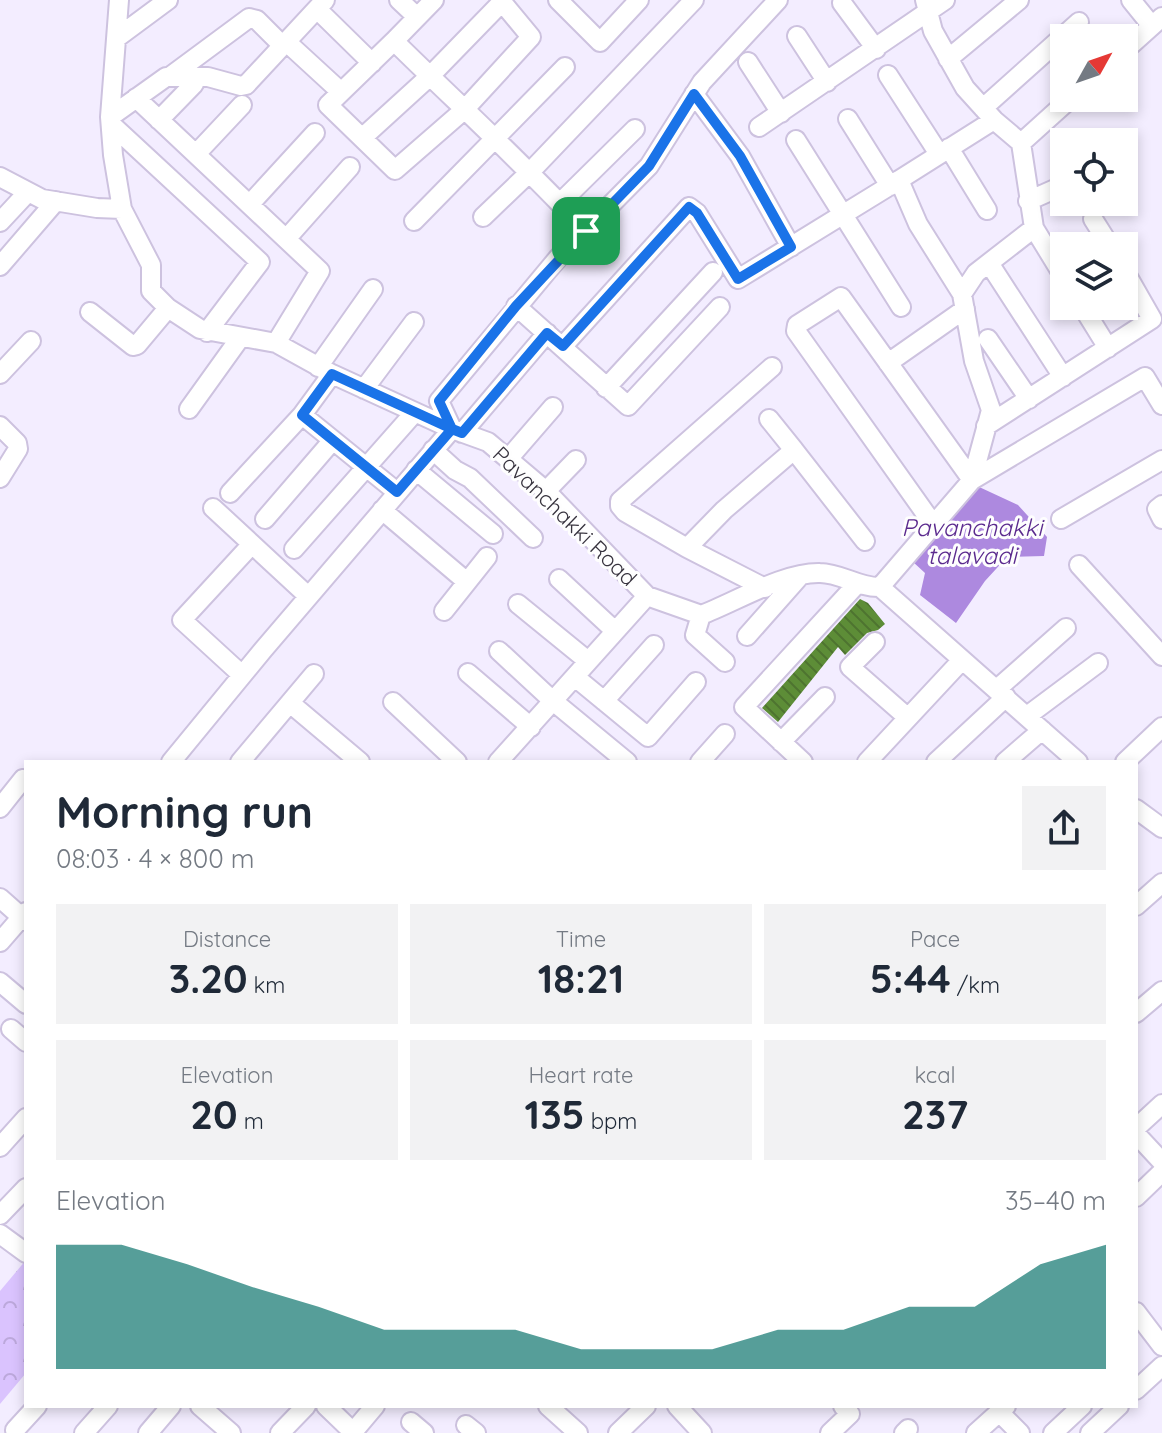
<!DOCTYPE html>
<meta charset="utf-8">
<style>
body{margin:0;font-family:Quicksand,sans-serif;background:#f2f2f3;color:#1f2937;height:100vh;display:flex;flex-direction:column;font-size:30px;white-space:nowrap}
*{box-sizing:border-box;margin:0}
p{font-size:26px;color:#747a83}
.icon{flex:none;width:44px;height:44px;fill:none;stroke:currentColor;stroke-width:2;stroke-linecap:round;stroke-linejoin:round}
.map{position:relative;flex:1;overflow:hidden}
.sheet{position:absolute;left:24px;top:760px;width:1114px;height:648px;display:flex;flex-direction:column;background:#fff;border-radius:0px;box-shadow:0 4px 12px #0003}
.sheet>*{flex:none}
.needle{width:52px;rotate:50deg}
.buttons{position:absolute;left:1050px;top:24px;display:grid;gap:16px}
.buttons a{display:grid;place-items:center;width:88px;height:88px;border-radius:0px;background:#fff;box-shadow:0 4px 12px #0003;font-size:40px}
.pin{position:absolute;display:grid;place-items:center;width:68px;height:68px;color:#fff;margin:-34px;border-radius:16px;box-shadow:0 4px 12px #0006}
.round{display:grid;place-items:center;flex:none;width:84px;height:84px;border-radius:0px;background:#f2f2f3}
.summary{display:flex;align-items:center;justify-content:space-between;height:136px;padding:0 32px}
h1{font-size:44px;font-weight:800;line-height:60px}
.figures{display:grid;grid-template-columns:repeat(3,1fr);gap:12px;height:136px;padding:8px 32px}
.figures div{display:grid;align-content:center;border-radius:0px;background:#f2f2f3;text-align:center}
.figures b{font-size:40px;font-weight:800}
.figures small{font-size:22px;font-weight:400}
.figures p{font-size:22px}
.chart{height:224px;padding:16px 32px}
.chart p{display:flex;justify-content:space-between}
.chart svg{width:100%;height:144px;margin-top:8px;fill:#0f766e;opacity:.7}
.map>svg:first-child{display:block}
.park{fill:url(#park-crowns)}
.water{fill:#ad89df}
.building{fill:url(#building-back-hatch)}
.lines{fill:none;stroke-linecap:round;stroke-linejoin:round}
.minor-casing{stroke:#cdc2df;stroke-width:22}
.minor{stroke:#fff;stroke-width:18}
.route-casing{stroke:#fff;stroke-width:16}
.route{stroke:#1a73e8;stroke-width:10}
.labels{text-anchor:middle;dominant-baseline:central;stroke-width:6;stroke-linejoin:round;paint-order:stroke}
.street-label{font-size:22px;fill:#37333e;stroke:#fefefe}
.water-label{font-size:24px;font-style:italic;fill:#5b2a8e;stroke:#fefefe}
</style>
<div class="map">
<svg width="1162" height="1433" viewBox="0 0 1162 1433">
<defs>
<pattern id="park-crowns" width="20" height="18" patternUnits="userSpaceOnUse" patternTransform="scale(2)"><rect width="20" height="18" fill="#dac3fe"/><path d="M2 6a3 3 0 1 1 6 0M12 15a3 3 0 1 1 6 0" fill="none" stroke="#bca8db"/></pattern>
<pattern id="building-back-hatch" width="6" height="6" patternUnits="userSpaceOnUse" patternTransform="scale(2)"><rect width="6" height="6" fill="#5d8d37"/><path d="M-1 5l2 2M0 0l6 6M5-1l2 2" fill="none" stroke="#4e7430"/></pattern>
</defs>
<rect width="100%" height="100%" fill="#f3edff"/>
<path class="park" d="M26,1260V1373L0,1404V1291Z"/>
<path class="water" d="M977,486L1018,505L1047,537L1044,556L1007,557L985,581L956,623L920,595L925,573L912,561Z"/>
<path class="building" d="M860,599L868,603L885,624L878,630L867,633L845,655L838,647L778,722L762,708Z"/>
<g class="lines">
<g class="minor-casing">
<path id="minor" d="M119,0L110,117L113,155L122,209L151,265V291L168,308L200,329L276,343L332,374
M399,0L417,17
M434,0L394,41C458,104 525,165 586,231
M558,0L600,42L639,0
M1131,0L1152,26
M842,3L876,49
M320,12L372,63
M797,36L827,82
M118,37L168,0
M292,47L341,92
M1124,51L1162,17
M948,59L1019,0
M748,62L781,113
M172,75L249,18L257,20L283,46
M888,75L939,154
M694,94L740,156L791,247
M136,98L320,271L276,343
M983,108L1079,22
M110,117L166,77H208L241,86L246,85L325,0
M848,119L890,186
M159,120L194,84
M111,124L260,262L207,332
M759,127L945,0
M362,138L430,76L502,2L531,37L464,110L395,170L328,105L394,41
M796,140L901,307
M1021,143L1071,98
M949,148L987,210
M196,154L242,105
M0,177L42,199L97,208L122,209
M1028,201L1064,185
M560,203L635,129
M250,204L315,133
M483,217L531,171L694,0
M1093,219L1110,246
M414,221L565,67
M0,222L28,192
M1034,228L1064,277
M287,238L350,167
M989,263L1063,377
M0,266L56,201
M962,294L918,224L899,180L994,120
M516,306L628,406L720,307
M1082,306L1108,348
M90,312L133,346L137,345L168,308
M988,339L1029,399
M563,346L689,207L697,213L738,279L899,180
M888,363L965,309
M318,367L373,289
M0,374L31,341
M606,388L713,272
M364,389L414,322
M189,409L240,338
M769,419L794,450
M0,426L17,443L18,449L0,478
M986,426L1152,319L1124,270
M452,429L439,401L558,258L649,166L702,82L778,0
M462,433L547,333
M433,450L455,470L470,478L533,538
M508,459L553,407
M416,470L493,534
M546,491L576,460
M397,492L302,415L332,374L452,429L488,442L546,491L647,596L701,615C736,602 783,572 820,573C841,573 859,588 880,587L1078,762
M230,493L302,415
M1162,505L1157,509L1162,519
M213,508L308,596
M382,510L467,582
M265,519L333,440
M1061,519L1162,460
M933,524L796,331L797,325L841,297L972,480L1145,377L1162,405
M687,548L625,512L620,506V501L772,367
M294,549L415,412
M1079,565L1162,656
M559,579L614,630
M880,587L972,480L991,410L974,361L962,294L976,273L1034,228L1021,143L994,120L965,88L933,31L925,0
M765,588L687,548L724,510L794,450L865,541
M518,604L588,661
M444,611L487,557
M701,615L695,635L725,662
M747,636L800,576
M875,642L850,667L907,717
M499,651L553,701L627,762
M468,673L531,727
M242,675L182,620L252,544
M575,677L648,737L696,682
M997,689L1066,628
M604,701L654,645
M393,702L457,762
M290,703L360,762
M1027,716L1098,663
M781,742L825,697
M171,762L263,650L452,429
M240,762L314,674
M498,762L647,596
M700,762L725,734
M803,762L744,707L857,584
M867,762L962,660
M936,762L1006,697
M1005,762L1042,730
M1125,762L1162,727
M0,808L23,779
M1136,809L1162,828
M0,898L26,921
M1136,906L1162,883
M0,942L26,912
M0,982L26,1004
M1136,1013L1162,991
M11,1029L26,1042
M1136,1128L1162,1104
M1136,1134L1162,1162
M0,1147L26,1118
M1136,1197L1162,1172
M0,1215L26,1188
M0,1234L26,1253
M1136,1312L1162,1346
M1136,1390L1162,1366
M200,1406L231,1433
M326,1406L354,1433
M548,1406L578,1433
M677,1406L702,1433
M999,1412L1020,1433
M411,1422L424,1433
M466,1425L476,1433
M15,1430L37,1406
M353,1432L375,1406
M84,1433L108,1406
M148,1433L171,1406
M280,1433L306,1406
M618,1433L646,1406
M830,1433L850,1414L843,1406
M904,1433L908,1429
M976,1433L1006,1406
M1053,1433L1082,1406
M1090,1433L1119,1406"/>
</g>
<use href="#minor" class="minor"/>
</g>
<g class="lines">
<g class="route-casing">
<path id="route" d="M586,231L516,306L439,401L452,429L332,374L302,415L397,492L452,429L462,433L547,333L563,346L689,207L697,213L738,279L791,247L740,156L694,94L649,166L586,231"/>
</g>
<use href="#route" class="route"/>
</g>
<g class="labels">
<g class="street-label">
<text transform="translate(565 516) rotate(44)">Pavanchakki Road</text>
</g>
<g class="water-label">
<text x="972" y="527">Pavanchakki<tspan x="972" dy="28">talavadi</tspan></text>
</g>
</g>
</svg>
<div class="buttons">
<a><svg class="needle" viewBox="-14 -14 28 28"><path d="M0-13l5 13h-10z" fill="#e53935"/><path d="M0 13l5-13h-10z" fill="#747a83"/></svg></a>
<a><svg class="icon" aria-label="locate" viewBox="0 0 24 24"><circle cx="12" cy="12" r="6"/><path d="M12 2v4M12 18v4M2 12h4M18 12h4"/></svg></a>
<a><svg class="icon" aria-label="layers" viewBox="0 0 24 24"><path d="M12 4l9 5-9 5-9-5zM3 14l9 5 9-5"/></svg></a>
</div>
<div class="pin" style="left:586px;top:231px;background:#1e9e55"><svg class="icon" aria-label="arrive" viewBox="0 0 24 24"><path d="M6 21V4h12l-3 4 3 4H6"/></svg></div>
<section class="sheet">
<div class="summary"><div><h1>Morning run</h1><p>08:03 · 4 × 800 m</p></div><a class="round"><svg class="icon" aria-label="share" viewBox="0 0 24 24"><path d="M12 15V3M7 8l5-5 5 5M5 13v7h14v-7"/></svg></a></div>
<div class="figures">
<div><p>Distance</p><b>3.20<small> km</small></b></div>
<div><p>Time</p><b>18:21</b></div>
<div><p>Pace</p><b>5:44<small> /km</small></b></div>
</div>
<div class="figures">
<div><p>Elevation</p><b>20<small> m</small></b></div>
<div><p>Heart rate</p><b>135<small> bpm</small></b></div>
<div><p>kcal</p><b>237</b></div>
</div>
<div class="chart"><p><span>Elevation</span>35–40 m</p>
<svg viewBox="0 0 160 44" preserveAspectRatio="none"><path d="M0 44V6L10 6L20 12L30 19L40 25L50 32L60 32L70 32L80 38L90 38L100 38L110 32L120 32L130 25L140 25L150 12L160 6V44z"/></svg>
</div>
</section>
</div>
